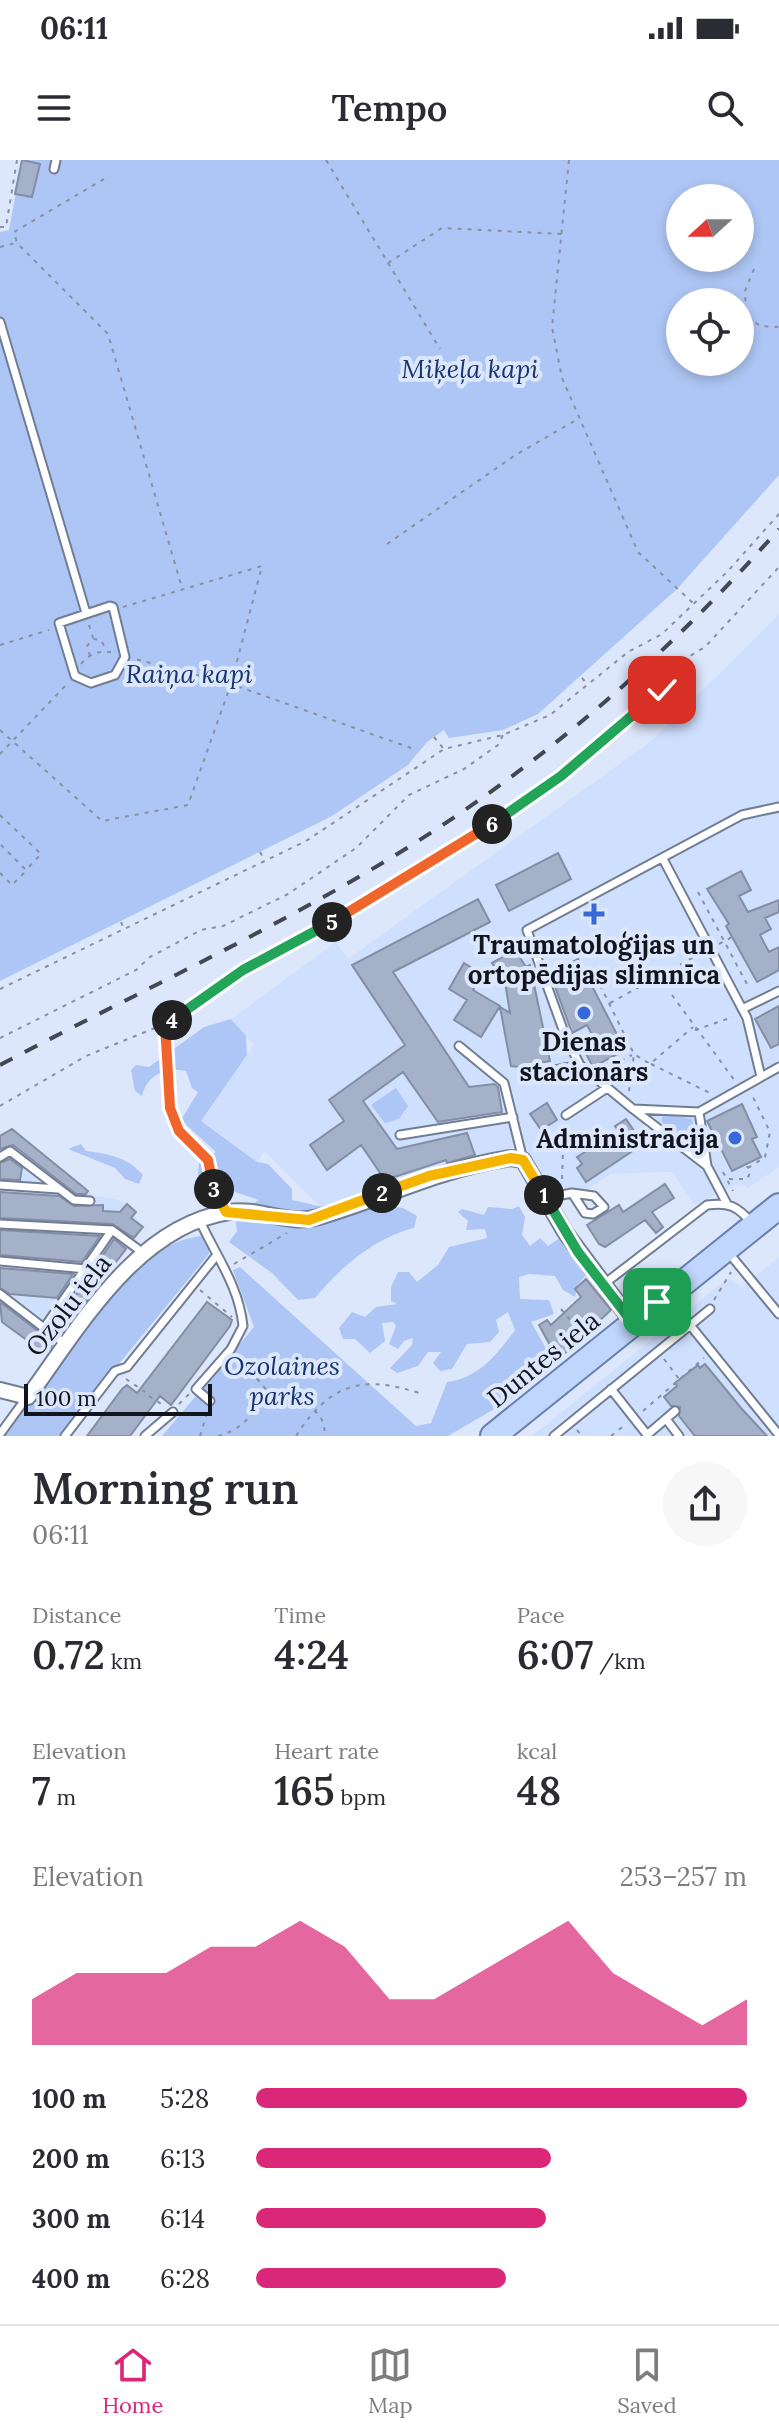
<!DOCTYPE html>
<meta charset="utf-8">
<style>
body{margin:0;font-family:Lora,serif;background:#f7f7f7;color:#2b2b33;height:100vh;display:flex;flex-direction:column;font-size:30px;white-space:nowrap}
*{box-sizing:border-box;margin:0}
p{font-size:26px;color:#7c7c81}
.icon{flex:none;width:44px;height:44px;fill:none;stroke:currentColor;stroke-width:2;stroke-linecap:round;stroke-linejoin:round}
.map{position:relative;height:1276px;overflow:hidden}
.panel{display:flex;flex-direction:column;background:#fff;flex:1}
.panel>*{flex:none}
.needle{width:52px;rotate:249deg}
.buttons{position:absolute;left:666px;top:24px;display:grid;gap:16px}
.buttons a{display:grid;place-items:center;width:88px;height:88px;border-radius:50%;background:#fff;box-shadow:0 4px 12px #0003;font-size:40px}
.scale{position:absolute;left:24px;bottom:20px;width:188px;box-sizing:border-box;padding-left:8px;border:4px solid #11151d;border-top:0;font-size:22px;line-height:28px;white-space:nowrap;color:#11151d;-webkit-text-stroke:6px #dde7fb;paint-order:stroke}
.pin{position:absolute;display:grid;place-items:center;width:68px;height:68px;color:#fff;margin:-34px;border-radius:16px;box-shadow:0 4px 12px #0006}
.km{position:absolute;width:40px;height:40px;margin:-20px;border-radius:50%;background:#222;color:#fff;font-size:22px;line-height:40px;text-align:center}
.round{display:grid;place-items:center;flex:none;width:84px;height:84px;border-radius:42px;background:#f7f7f7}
.headline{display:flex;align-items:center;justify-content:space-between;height:136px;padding:0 32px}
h1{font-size:44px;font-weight:600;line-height:60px}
.stats{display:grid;grid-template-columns:repeat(3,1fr);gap:12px;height:136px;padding:8px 32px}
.stats div{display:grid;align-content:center}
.stats b{font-size:40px;font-weight:600}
.stats small{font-size:22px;font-weight:400}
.stats p{font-size:22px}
.chart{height:224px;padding:16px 32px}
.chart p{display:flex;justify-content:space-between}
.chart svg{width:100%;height:144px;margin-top:8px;fill:#db2777;opacity:.7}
ul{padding:0 32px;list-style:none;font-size:26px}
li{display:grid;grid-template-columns:128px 96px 1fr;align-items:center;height:60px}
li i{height:20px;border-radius:10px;background:#db2777}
.status{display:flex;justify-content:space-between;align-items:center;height:56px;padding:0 40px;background:#fff;direction:ltr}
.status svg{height:22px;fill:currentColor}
header{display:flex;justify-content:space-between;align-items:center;height:104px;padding:0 32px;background:#fff;font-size:36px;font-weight:600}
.dock{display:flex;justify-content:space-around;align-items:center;height:112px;border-top:2px solid #e1e1e2;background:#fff;font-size:22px;color:#7c7c81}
.dock a{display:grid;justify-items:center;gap:4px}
.dock .active{color:#db2777}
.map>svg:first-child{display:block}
.built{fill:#cfdffe}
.green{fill:#aec6f5;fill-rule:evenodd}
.building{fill:#a5b1c9;stroke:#838ea5;stroke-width:2}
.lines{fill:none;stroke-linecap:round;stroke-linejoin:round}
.service-casing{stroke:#717d93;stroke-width:11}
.minor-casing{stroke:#717d93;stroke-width:18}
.primary-casing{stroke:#6980ae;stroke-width:28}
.path{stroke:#8991a0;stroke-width:2;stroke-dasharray:4 6;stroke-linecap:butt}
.service{stroke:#fff;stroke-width:7}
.minor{stroke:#fff;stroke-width:14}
.primary{stroke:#c1d6fd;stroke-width:24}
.rail{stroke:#424752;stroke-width:4;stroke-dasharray:14 14;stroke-linecap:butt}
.split-1-casing{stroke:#fff;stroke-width:16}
.split-2-casing{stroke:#fff;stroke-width:16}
.split-3-casing{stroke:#fff;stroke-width:16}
.split-4-casing{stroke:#fff;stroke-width:16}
.split-5-casing{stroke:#fff;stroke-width:16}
.split-6-casing{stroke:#fff;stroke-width:16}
.split-7-casing{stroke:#fff;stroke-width:16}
.split-1{stroke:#22a559;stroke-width:10}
.split-2{stroke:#f5b400;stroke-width:10}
.split-3{stroke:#f5b400;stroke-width:10}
.split-4{stroke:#f0652b;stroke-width:10}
.split-5{stroke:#22a559;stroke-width:10}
.split-6{stroke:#f0652b;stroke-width:10}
.split-7{stroke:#22a559;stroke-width:10}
.poi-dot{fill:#3769d9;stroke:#dde7fb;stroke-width:3}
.labels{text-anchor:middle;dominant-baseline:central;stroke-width:8;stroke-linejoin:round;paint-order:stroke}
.park-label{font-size:26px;font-style:italic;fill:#183473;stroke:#dde7fb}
.poi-label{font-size:26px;font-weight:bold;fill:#11151d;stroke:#dde7fb}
.street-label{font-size:26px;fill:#11151d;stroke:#dde7fb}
</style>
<div class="status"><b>06:11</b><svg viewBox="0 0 49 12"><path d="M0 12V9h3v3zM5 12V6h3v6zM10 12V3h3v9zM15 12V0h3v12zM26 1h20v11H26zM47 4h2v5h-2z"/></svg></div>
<header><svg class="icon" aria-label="menu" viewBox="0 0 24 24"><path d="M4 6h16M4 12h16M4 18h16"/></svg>Tempo<svg class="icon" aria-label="search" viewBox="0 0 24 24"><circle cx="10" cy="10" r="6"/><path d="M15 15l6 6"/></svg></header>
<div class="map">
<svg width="779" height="1276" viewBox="0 0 779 1276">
<rect width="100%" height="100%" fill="#dde7fb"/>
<path class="built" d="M779,454V1007L748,1028L740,1023L695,1045L672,1012L611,1014L585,1031L549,1027L524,984L321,1048L264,991L257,1002L201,961L254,885L231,859L336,782L348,799L650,582Z
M12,969L94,1036L116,1039L127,1044L143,1067L49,1196L0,1160V976Z
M779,1097V1276H532L728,1118L742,1127Z"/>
<path class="green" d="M22,0H779V315L677,429L538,554L503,570L449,578L444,570L427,582L408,605L332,656L0,821V72L9,70ZM680,38H740V98H680ZM680,142H740V202H680Z
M231,859L246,876L247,895L201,961L257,1002L268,1004L292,1029V1040L332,1049L351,1042L403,1048L417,1056L414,1068C374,1078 341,1107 315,1138L298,1140L272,1113L229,1082L237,1071L235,1056L259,1040L226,1029L210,1037L197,1028L199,1002L216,992L181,960L198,932L192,928L186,911C165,907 147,915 142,936L135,931L131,910L136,905L149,907L204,867Z
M396,928L408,946L399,959L385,963L371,945Z
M664,952L692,959L699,990L665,967L661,960Z
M81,984L86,991C109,994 127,997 143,1015L139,1024L125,1019L115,1008L68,989Z
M519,1046L525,1057L522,1075L530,1086L540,1078L548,1086L563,1076L588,1113L578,1124L575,1137L563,1130L555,1116L529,1114L519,1117L520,1139L549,1140L554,1154L531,1162L555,1204L518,1235L448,1276H162L254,1167L233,1110L240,1107L416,1266L431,1263L447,1222C479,1218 497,1194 515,1170L508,1152L496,1160L499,1172L490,1182L467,1184L452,1209L440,1211L433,1203L441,1192H428L418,1206L397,1213L390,1208L412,1185L413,1178L404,1181L398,1189L389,1184L396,1166L393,1162L382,1163L385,1181L370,1193L355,1179H343L339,1168L352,1152L365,1157L376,1147L397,1144L391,1141V1127L398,1112H409L417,1122L438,1105L449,1087L487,1078L485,1069L466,1070L468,1061L458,1052L462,1049L484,1055L488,1047L512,1049Z
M201,1076L209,1086V1094L60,1276H3L131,1111C152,1095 173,1079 201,1076Z"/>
<path class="building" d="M22,0L40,4L32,37L15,34Z
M558,693L571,719L509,751L496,725Z
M741,711L751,730L739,736L748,752L779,740V752L765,758L771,769L760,775L769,792L779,787V810L757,822L726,766L729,764L707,729Z
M478,739L490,762L393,812L469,927L494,924L498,927L502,952L438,962L403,912L363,941L397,989L467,973L475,995L447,1003L446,1000L385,1020L361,985L327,1010L310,985L344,961L329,940L405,885L352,805Z
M515,790L526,807L530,805L550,901L520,907L511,906L500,847L510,853L506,828L492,803Z
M578,799L625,890L593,907L584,890L597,884L587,865L572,873L550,813Z
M464,803L482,814L473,830L500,846L481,877L454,860L467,840L449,829Z
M779,846V884L771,888L755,859Z
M547,943L557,960L541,970L530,954Z
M742,944L757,977L752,979L761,997L732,1011L707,961Z
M626,959L643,984L586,1022L577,1008L582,1004L577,997L618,971L615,966Z
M12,969L88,1031L86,1034H76L13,985L0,989V976Z
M10,999L22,1008L20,1020L0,1019V1003Z
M665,1024L674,1038L652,1052L663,1067L656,1073L645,1060L605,1087L599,1084L587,1065L619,1045L623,1052Z
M0,1032L59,1036L74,1046L103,1045V1051L120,1052L127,1044L136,1052L131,1058L143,1067L134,1078L112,1064L0,1058Z
M0,1070L100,1076L82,1102L0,1095Z
M114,1079L126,1089L61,1173L54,1167Z
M0,1108L73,1114L57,1138L10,1134L0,1128Z
M586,1119L611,1150L558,1200L539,1165L547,1160L551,1165L581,1137L575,1129Z
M0,1142L54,1183L46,1194L2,1162Z
M207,1142L232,1160L230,1166L171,1245L160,1236L130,1276H87L122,1229L127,1225L137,1233Z
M705,1204L741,1248L767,1276H695L679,1256L680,1247L671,1246L664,1237L677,1226L675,1223L698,1205L700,1208Z"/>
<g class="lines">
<g class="service-casing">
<path id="service" d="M54,9L56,0
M0,162L86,453
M110,446L113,447L125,497L115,515L91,523L75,516L59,463Z
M663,699L747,858L761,917
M742,849L779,831
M459,886L504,923L523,1000
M580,905L566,878L527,770L742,655L779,647
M540,913L580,905L633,949
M699,952L633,949L707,1006L726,1042
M566,955L607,928
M400,975L513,957
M0,997L10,991L74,1040L90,1041
M707,1006L699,952L779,907
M0,1025L58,1029
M546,1038L572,1033L585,1053L593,1054L604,1047L594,1036L572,1033
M200,1061C216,1096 239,1126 243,1166L231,1189L196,1229L210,1241
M0,1064L112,1070
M728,1092L779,1154
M0,1101L86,1109
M604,1124L707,1045C729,1042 737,1046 752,1063
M0,1134L44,1168L112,1070L142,1092
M690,1165L779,1275
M44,1168L60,1180
M611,1229L648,1276
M666,1259L679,1276
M0,1274L27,1237
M647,1275L675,1251
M65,1276L115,1211L127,1207L216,1096
M145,1276L173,1252
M554,1276L710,1149"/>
</g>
<g class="minor-casing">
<path id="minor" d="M0,1230L28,1237C79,1168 136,1066 229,1052C259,1047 288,1066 319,1057C384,1038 443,1008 511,998L523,1000L565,1072L632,1162"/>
</g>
<g class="primary-casing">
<path id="primary" d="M493,1276L779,1046"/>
</g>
<path class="path" d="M326,0L440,189
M569,0L552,167L562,218L638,392L694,444
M104,19L14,72L17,83L108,174L182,428
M0,67H6L17,0
M0,87L16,83
M388,103L442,68L563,74
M754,109L745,131L746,155L760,166L779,167
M387,384L514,296L576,260
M123,447L262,406L231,524L135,499
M89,465L93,478
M0,485L49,470
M90,496L87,486L93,479L101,480L106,489
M81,504C89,494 101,489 114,493
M582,518L587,524
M0,570L102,661L188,645L231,524L411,588
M434,577L443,588
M0,594L68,523
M0,655L41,694L26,710L0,684
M260,692L264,699
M0,713L12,725L25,712
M698,732L748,826
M121,762L124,769
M719,784L732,777
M600,825L634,894L650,904L693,867
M0,829L306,681L444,589L503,575L550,555L628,492L662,474L728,411L779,354
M672,835L735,921
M610,843L703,792
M165,867L170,948L179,971L208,1000L210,1022L219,1040
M695,870L733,857
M0,878L136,810L150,797L201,770L223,766L288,734L356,688L409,635L464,609L498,585L503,575
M651,904L710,933
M603,910L632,895
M629,931L634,894
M0,946L86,896L165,864L243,810L334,761L499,660L561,616L662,530L690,496L705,487L779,407
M748,1008L765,997L770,972L751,933
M723,1012L733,1031
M562,1019L564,964
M729,1019H747L750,1013L747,1006
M234,1104L287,1073
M200,1130L232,1157
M714,1140L731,1112
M561,1149L577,1168
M237,1196L273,1237
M664,1199L679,1219
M126,1219L145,1232
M149,1236L163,1245
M179,1244L189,1234
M643,1251L704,1198
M577,1270L582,1276
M200,1276L208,1250
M218,1276C260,1266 253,1223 306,1246C321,1253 324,1260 325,1276
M296,1276C330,1223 363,1214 422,1234
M611,1276L625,1265"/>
<use href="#service" class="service"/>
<use href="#minor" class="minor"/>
<use href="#primary" class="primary"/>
<path class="rail" d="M0,905C136,833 276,769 407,688C546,601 671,492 779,369"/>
</g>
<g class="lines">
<g class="split-1-casing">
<path id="split-1" d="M544,1035L578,1092L632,1162L657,1142"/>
</g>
<g class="split-2-casing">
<path id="split-2" d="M382,1033L429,1016L511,998L523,1000L544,1035"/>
</g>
<g class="split-3-casing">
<path id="split-3" d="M214,1029L226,1052L309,1060L382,1033"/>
</g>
<g class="split-4-casing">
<path id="split-4" d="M172,860L165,864L170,948L179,971L208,1000L214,1029"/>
</g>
<g class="split-5-casing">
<path id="split-5" d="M172,860L243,810L332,762"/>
</g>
<g class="split-6-casing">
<path id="split-6" d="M332,762L492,664"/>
</g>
<g class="split-7-casing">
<path id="split-7" d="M492,664L561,616L662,530"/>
</g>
<use href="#split-1" class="split-1"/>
<use href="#split-2" class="split-2"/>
<use href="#split-3" class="split-3"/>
<use href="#split-4" class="split-4"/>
<use href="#split-5" class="split-5"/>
<use href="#split-6" class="split-6"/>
<use href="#split-7" class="split-7"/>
</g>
<g class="poi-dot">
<path d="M590 742h8v8h8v8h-8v8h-8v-8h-8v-8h8z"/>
<circle cx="584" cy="853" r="8"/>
<circle cx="735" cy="978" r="8"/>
</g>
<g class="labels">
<g class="park-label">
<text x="470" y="208">Miķeļa kapi</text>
<text x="189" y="513">Raiņa kapi</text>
<text x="282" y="1205">Ozolaines<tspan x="282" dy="30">parks</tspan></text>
</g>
<g class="poi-label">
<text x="594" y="784">Traumatoloģijas un<tspan x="594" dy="30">ortopēdijas slimnīca</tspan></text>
<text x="584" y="881">Dienas<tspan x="584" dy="30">stacionārs</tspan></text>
<text x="719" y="978" text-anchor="end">Administrācija</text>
</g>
<g class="street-label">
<text transform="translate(68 1145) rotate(-52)">Ozolu iela</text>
<text transform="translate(543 1199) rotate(-39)">Duntes iela</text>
</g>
</g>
</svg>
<div class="buttons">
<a><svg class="needle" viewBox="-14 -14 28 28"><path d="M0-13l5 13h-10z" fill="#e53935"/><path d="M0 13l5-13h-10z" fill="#7c7c81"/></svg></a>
<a><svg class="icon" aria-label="locate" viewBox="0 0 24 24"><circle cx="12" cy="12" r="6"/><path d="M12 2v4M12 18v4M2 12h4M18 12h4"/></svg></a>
</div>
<div class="scale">100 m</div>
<div class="pin" style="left:657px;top:1142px;background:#1e9e55"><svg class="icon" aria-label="arrive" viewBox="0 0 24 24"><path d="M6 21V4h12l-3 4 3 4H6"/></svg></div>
<div class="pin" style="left:662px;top:530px;background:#d93025"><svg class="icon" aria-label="check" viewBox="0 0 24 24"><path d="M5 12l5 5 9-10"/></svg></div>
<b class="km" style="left:544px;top:1035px">1</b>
<b class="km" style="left:382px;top:1033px">2</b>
<b class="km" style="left:214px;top:1029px">3</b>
<b class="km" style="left:172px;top:860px">4</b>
<b class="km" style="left:332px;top:762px">5</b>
<b class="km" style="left:492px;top:664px">6</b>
</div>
<section class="panel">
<div class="headline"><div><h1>Morning run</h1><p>06:11</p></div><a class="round"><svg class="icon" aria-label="share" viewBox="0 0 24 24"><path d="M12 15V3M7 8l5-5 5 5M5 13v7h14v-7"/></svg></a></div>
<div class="stats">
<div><p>Distance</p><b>0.72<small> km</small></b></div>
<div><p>Time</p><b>4:24</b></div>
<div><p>Pace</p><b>6:07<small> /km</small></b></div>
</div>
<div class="stats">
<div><p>Elevation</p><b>7<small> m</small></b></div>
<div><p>Heart rate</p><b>165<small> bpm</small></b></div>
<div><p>kcal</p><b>48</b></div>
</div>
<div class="chart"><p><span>Elevation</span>253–257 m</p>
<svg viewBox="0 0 160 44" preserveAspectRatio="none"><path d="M0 44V30L10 22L20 22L30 22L40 14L50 14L60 6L70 14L80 30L90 30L100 22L110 14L120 6L130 22L140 30L150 38L160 30V44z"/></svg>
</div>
<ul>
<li><b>100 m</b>5:28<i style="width:100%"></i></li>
<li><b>200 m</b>6:13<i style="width:60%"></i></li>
<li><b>300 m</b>6:14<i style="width:59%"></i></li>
<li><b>400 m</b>6:28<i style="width:51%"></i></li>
</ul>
</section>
<nav class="dock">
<a class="active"><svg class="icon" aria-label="home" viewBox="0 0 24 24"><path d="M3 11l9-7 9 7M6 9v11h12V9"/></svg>Home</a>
<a><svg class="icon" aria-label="map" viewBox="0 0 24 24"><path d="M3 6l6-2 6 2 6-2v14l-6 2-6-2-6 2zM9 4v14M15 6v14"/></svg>Map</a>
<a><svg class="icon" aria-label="saved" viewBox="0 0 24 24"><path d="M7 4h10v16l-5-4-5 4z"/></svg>Saved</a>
</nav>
